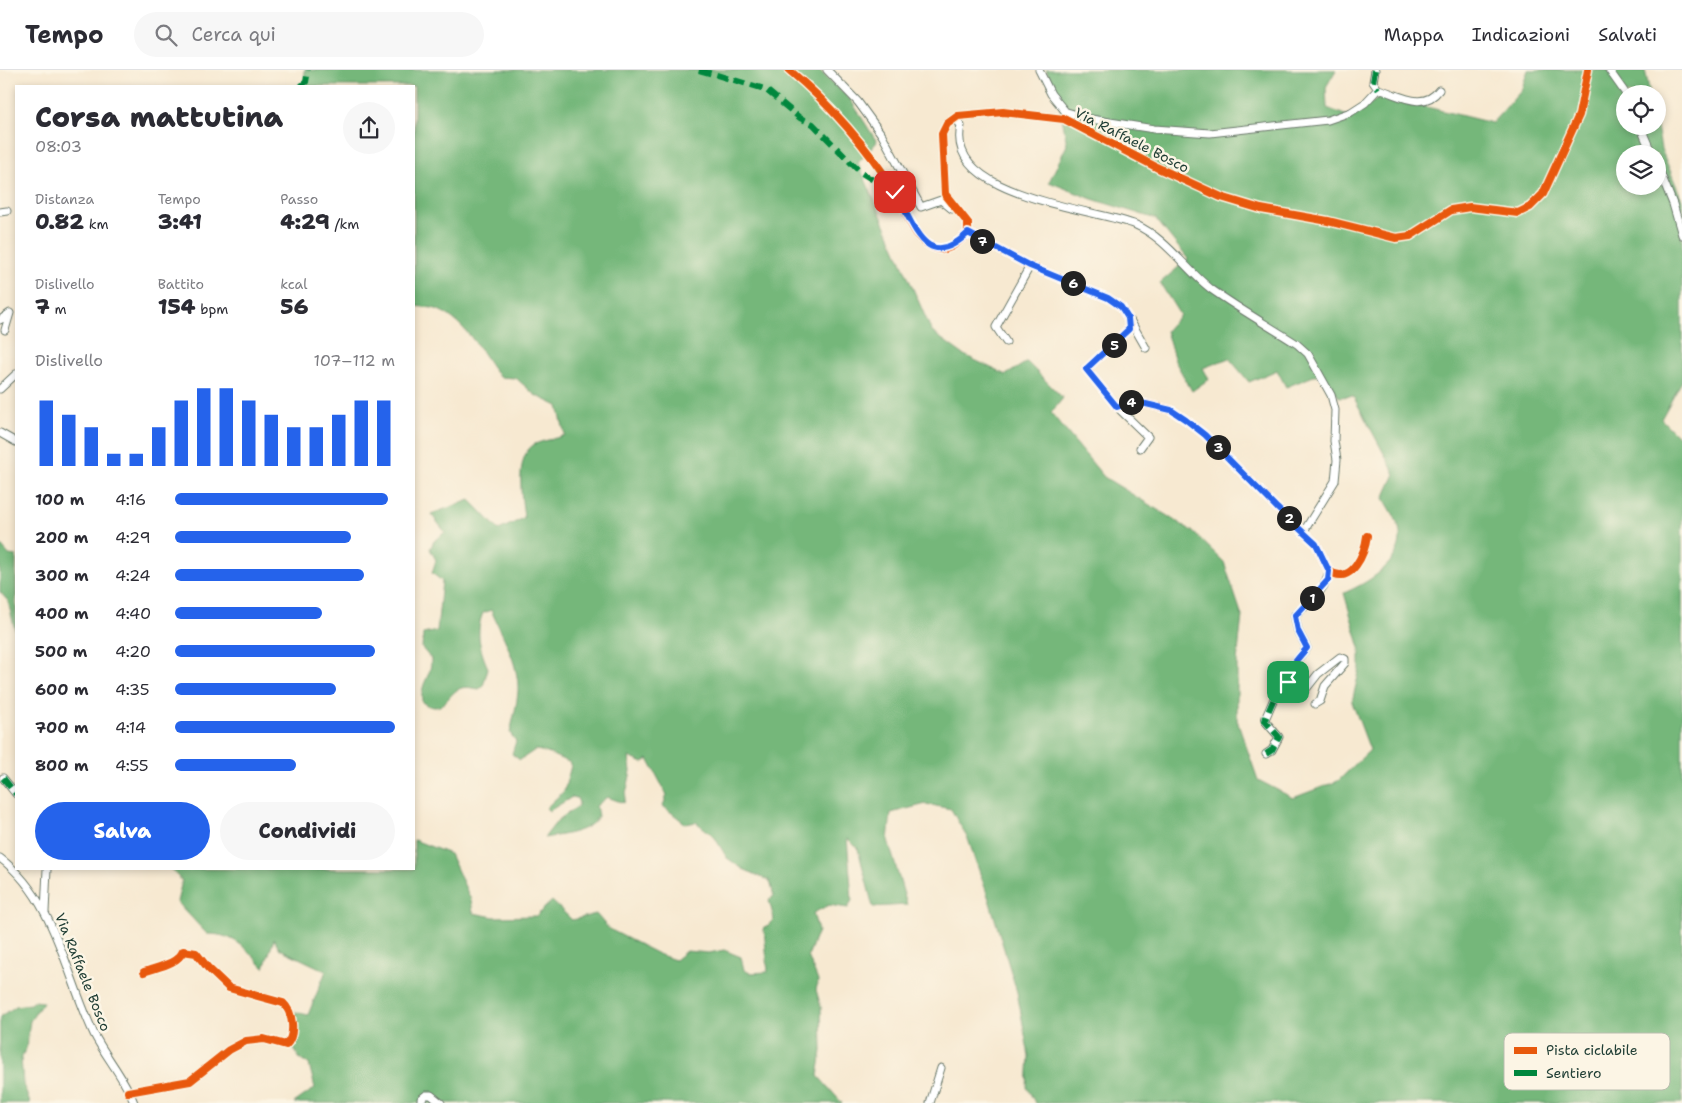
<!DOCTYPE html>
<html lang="it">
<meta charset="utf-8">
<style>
body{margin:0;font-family:"Shantell Sans",sans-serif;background:#f7f7f7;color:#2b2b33;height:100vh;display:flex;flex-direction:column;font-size:19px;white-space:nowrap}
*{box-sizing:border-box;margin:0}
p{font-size:16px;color:#7c7c81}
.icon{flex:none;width:28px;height:28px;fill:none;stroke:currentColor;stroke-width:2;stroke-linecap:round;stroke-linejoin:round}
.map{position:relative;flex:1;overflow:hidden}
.sheet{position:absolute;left:15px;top:15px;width:400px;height:785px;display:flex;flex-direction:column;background:#fff;border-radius:0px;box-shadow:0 2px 8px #0003}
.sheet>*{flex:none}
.controls{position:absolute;left:1616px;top:15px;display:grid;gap:10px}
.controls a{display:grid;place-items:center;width:50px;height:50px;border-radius:50%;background:#fff;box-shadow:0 2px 8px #0003;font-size:25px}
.pin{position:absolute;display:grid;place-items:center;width:42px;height:42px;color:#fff;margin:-21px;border-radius:10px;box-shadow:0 2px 8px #0006}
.km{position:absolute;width:25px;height:25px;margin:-12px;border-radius:50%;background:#222;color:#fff;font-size:14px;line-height:25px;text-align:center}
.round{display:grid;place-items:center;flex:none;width:52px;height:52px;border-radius:26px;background:#f7f7f7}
.overview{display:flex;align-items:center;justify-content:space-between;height:85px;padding:0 20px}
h1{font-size:28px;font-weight:800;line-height:38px}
.stats{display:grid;grid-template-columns:repeat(3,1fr);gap:8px;height:85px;padding:5px 20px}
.stats div{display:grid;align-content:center}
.stats b{font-size:21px;font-weight:800}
.stats small{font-size:14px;font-weight:400}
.stats p{font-size:14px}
.chart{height:140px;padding:10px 20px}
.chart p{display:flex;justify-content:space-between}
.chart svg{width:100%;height:90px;margin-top:5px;stroke:#2563eb;stroke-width:6}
.action{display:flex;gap:10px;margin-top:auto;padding:10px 20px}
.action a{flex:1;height:58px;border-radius:30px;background:#2563eb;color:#fff;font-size:20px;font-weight:800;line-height:58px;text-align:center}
.action a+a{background:#f7f7f7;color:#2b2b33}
ul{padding:0 20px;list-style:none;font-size:16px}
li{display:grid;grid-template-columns:80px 60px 1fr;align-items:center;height:38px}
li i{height:12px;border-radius:6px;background:#2563eb}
header{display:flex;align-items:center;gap:30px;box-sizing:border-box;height:70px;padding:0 25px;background:#fff;border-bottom:1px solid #e1e1e2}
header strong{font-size:24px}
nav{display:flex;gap:28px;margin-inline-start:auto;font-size:18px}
.search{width:350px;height:45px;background:#f7f7f7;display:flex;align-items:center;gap:12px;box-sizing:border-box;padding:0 18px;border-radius:28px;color:#7c7c81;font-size:19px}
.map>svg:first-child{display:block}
.forest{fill:#74b77a;stroke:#4a7a57;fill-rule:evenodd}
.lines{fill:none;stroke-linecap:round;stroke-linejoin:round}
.minor-casing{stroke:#6b796b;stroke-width:9}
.minor{stroke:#fff;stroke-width:7}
.quiet{stroke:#00873e;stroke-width:6;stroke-dasharray:12 6;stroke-linecap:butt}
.cycleway-casing{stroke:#fcf5e5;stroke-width:11}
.cycleway{stroke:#e8590c;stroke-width:8}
.route-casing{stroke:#fff;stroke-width:10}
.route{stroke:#2563eb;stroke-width:6}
.labels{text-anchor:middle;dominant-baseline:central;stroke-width:5;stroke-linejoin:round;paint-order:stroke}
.street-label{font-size:14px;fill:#1f3d34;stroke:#fcf5e5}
.key{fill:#fcf5e5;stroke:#babeb0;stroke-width:1}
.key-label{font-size:14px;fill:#1f3d34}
</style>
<header>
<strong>Tempo</strong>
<div class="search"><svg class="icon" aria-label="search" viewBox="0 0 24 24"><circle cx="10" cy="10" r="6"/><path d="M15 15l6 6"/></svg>Cerca qui</div>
<nav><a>Mappa</a><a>Indicazioni</a><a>Salvati</a></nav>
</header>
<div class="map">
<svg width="1682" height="1033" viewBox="0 0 1682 1033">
<rect width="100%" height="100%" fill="#fcf5e5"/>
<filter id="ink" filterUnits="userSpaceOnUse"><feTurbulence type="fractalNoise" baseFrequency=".02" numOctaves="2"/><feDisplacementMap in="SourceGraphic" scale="10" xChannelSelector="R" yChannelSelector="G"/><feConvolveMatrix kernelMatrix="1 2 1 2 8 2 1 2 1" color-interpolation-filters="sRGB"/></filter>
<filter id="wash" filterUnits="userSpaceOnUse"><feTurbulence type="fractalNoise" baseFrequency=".0096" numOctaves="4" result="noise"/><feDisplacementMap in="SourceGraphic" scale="20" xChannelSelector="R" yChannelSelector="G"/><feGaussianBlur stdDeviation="1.12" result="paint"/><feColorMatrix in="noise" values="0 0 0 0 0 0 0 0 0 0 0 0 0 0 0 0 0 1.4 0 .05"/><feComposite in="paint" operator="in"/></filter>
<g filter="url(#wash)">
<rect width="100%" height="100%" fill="#f7e9d1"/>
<path class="forest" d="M304,0H819L850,29L877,72L858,93L932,262L964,285L1006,305L1027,292L1063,328L1051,343L1104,407L1192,461L1224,492L1242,546L1237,592V650L1258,710L1293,728L1338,711L1370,680L1352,632L1360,598V578L1344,523C1370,512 1412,487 1397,452C1394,444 1388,436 1384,428L1395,404L1353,326L1339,327L1321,303L1286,317L1277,300L1249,312L1229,288L1203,298L1209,309L1192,321L1175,291L1166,261L1180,245L1160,213L1188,189L1156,149L1092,129L1049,112L1067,75L1058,25L1046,0H1336L1326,17L1327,38L1350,47L1382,26L1492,53L1521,21L1528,0H1645L1650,24H1625V56H1657L1661,79L1682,130V311L1661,349L1682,370V1033H1035L1027,1017L1029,986L1017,922L989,829L968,769L951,739L926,734L891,743L888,770L907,835L873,837L858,779L847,768L852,830L848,838L829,835L813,843L818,861L808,886L818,911L816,920L821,937L822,981L818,1006L842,1033H294L315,1018L309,994L300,989L293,977L297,955L295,942L308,945L326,901L280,879L274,869L264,898C246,879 236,864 207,864L177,832L182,811L171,799H414V770L450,784L471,830L473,843L494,847L536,846L552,831L572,850L596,844L609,859L658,884L675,890L686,881L709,883L724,880L741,887L744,900L750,903L768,902L764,859L774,849L769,830L774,826L770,811L743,799L727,788L714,766L696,752L686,754L663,736L667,725L648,689L643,693L629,687L631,701L624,733L607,727L596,736L598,746C590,763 559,765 544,768L558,750L577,737L579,733L577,728L572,727L549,741L546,738L564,721L571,696L569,692C557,688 547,681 535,680L520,690L512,684L516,671L510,663C513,649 517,635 518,621C519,593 502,565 491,540L483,543C475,561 480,581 488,598L483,616L479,619C473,618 464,616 459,619C447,624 443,647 422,632C420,610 432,608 431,589L422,578L423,564L437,561L442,511L432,503L436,490L430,479L434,471L445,462L431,444L470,430L499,460L524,448C522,429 514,385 535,374C544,370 556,369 565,365L558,336L535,325L516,308L499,307C482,283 463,247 433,238C427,237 420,237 414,236V16H307ZM1625,84H1658V116H1625Z
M0,474L9,485L16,486V564L8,531L0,522Z
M34,931L43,932L30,951L26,978L21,988L23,1014L30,1033H0V947L16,936L30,934Z"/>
</g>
<g filter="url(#ink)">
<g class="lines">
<g class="minor-casing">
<path id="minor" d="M789,0C829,33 869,79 896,123C907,141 913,171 935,178C949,183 959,171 968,163V153L945,124L942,64L947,54L958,46L1003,42L1064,49L1156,97L1221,127L1261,139L1328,151L1396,168L1410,166L1451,140L1470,137L1518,143L1530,137L1543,124L1579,45L1588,0
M827,0L858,32L882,65L921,137L941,130L952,139
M1039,0L1051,24L1069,46
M1375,0L1373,12L1378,19
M1609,0L1626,24
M1067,42L1091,49L1154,59L1210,63L1328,50L1351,42L1365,33L1378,19C1398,24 1423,42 1439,20
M956,48L961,56C944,127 1094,138 1136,155C1166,168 1186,200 1211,219C1239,239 1269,256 1297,274L1308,284L1331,325L1335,340L1334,371L1337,390L1335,411L1304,461
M1640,56L1652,84
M1658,97L1673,134L1682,165
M0,142L7,141
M968,163L1030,196L1108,228L1121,237L1128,248L1129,259L1086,299L1117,337L1132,332L1146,334L1171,340L1186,350L1205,365L1277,438L1316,474L1329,501C1352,517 1365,482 1367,466
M0,250L10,243L5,260
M1130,250L1146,278
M1006,272L996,257L1030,196
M0,319L16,304
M1117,337L1148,367L1140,378
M0,363L16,372
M1315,634L1320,631L1325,616L1345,593V589L1340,587L1318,604L1303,623L1298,624L1290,619C1285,601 1296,591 1307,578L1298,561L1295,546C1308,533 1327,520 1329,501
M1266,684L1272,680L1279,667L1265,651L1266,647L1278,619L1288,607
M3,708L16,724
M0,788C55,829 66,905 94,964C105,986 126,1010 134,1033
M45,842L47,799
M128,1022L190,1011L229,980L246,971L264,969L286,975C296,965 293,942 283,933L229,918L208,898L196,883L183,881C178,894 157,897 144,902
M421,1033V1029L426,1025H431L441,1033
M930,1033L941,998"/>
</g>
<use href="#minor" class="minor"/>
<path class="quiet" d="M699,0L765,19L800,48L813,54L860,102L893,122
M1375,0L1373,12L1378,19
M301,16L306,12L308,0
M1266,684L1272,680L1279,667L1265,651L1266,647L1278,619L1288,607
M3,708L16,724"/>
<g class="cycleway-casing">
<path id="cycleway" d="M789,0C829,33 869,79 896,123C907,141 913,171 935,178C949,183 959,171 968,163V153L945,124L942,64L947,54L958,46L1003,42L1064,49L1156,97L1221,127L1261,139L1328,151L1396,168L1410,166L1451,140L1470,137L1518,143L1530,137L1543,124L1579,45L1588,0
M968,163L1030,196L1108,228L1121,237L1128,248L1129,259L1086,299L1117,337L1132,332L1146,334L1171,340L1186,350L1205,365L1277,438L1316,474L1329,501C1352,517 1365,482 1367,466
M128,1022L190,1011L229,980L246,971L264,969L286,975C296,965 293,942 283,933L229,918L208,898L196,883L183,881C178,894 157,897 144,902"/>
</g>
<use href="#cycleway" class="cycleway"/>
</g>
</g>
<g class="lines" filter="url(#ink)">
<g class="route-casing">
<path id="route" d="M895,122C914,153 925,204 968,163L1030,196L1108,228L1121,237L1128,248L1129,259L1086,299L1117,337L1132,332L1146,334L1171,340L1186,350L1205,365L1277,438L1316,474L1329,501L1328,510L1295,546L1298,561L1307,578C1299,587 1287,599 1288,612"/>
</g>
<use href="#route" class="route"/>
</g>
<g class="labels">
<g class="street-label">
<text transform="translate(1132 70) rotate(27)">Via Raffaele Bosco</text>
<text transform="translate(83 902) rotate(68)">Via Raffaele Bosco</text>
</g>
</g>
<rect x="1504" y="963" width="166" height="57" rx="8" class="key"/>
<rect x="1514" y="977" width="23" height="7" fill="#e8590c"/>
<rect x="1514" y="1000" width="23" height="6" fill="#00873e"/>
<g class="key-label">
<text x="1546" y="985">Pista ciclabile</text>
<text x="1546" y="1008">Sentiero</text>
</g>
</svg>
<div class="controls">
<a><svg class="icon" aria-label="locate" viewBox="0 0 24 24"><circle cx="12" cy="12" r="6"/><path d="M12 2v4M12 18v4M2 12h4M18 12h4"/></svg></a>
<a><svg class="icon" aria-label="layers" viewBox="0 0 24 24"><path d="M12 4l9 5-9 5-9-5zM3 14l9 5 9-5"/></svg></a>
</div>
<div class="pin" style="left:1288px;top:612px;background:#1e9e55"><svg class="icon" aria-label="arrive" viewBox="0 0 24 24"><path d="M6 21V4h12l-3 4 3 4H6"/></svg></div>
<div class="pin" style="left:895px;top:122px;background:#d93025"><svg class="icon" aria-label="check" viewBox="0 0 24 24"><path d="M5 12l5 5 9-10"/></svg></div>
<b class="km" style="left:1312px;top:528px">1</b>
<b class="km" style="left:1289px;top:448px">2</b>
<b class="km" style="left:1218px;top:377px">3</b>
<b class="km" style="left:1131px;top:332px">4</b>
<b class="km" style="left:1114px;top:275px">5</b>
<b class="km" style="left:1073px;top:213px">6</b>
<b class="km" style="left:982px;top:171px">7</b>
<section class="sheet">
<div class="overview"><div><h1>Corsa mattutina</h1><p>08:03</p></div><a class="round"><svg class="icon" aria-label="share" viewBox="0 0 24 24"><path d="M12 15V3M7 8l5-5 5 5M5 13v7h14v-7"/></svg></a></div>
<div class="stats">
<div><p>Distanza</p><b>0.82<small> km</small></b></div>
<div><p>Tempo</p><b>3:41</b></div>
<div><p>Passo</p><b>4:29<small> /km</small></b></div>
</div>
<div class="stats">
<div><p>Dislivello</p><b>7<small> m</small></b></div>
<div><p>Battito</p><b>154<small> bpm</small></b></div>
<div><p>kcal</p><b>56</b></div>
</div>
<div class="chart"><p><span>Dislivello</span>107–112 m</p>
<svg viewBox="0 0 160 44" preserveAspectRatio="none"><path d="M5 44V12M15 44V19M25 44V25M35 44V38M45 44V38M55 44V25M65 44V12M75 44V6M85 44V6M95 44V12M105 44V19M115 44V25M125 44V25M135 44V19M145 44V12M155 44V12"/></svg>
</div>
<ul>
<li><b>100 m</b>4:16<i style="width:97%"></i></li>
<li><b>200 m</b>4:29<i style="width:80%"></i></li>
<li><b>300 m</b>4:24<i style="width:86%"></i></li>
<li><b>400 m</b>4:40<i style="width:67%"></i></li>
<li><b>500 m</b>4:20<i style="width:91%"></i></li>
<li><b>600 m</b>4:35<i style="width:73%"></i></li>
<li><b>700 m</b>4:14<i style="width:100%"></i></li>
<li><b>800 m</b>4:55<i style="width:55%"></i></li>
</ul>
<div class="action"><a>Salva</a><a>Condividi</a></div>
</section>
</div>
